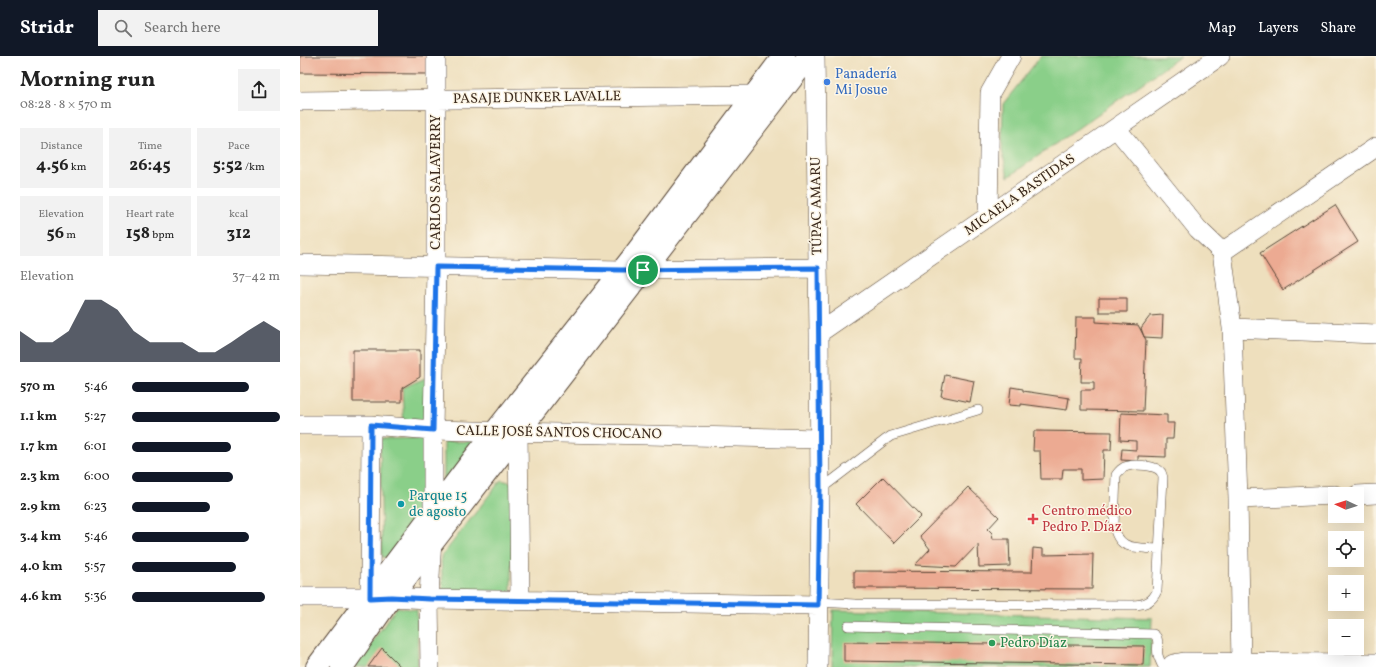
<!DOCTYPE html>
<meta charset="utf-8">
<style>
body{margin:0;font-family:Vollkorn,serif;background:#f2f2f2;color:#222;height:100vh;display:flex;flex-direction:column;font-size:15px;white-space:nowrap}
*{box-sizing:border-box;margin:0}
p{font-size:13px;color:#767676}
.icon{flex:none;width:22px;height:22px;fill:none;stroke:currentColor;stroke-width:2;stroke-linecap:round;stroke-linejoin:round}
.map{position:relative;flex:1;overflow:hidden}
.side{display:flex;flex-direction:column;background:#fff;width:300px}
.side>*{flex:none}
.needle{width:26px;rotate:273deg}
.tools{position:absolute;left:1028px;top:431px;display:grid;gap:8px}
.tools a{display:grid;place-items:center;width:36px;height:36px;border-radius:0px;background:#fff;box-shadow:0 4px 16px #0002;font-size:20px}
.pin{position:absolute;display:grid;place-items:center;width:34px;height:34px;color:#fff;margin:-17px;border:2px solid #fff;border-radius:50%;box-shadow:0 1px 4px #0007}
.round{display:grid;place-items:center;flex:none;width:42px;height:42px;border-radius:0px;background:#f2f2f2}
.overview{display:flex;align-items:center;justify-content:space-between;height:68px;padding:0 20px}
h1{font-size:22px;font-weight:700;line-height:30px}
.stats{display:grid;grid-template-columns:repeat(3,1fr);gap:6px;height:68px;padding:4px 20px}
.stats div{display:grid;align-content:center;border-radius:0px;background:#f2f2f2;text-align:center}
.stats b{font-size:17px;font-weight:700}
.stats small{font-size:11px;font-weight:400}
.stats p{font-size:11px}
.chart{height:112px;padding:8px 20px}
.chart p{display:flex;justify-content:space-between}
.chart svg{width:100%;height:72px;margin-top:4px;fill:#111827;opacity:.7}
ul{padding:0 20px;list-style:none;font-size:13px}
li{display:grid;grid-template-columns:64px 48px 1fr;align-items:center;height:30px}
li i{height:10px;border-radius:5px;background:#111827}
header{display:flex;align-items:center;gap:24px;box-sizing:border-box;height:56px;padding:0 20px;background:#111827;color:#fff}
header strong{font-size:19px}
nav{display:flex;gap:22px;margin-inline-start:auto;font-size:14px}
.search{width:280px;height:36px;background:#f2f2f2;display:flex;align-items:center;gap:10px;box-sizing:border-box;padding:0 14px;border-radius:0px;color:#767676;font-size:15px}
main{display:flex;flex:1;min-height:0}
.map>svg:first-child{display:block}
.green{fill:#8acf89;stroke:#627c54}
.building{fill:#ecaa92}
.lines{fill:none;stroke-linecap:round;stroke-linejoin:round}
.service-casing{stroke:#564536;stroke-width:10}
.minor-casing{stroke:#564536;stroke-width:20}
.secondary-casing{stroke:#564536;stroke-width:24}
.service{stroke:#fff;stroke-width:9}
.minor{stroke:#fff;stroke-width:19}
.secondary{stroke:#fff;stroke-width:22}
.route-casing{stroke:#fff;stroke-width:8}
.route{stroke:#1a73e8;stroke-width:5}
.shop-dot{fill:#3f7fe0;stroke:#fcf5e5;stroke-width:1.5}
.culture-dot{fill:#0f9aa8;stroke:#fcf5e5;stroke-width:1.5}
.health-dot{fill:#e0444e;stroke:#fcf5e5;stroke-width:1.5}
.leisure-dot{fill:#2e9e5b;stroke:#fcf5e5;stroke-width:1.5}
.labels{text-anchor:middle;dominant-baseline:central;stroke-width:3;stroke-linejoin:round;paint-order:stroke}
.shop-label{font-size:14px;fill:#366cbe;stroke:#fcf5e5;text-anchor:start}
.street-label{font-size:14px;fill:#3b2a1e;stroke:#fcf5e5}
.culture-label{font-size:14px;fill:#0d838f;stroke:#fcf5e5;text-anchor:start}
.health-label{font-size:14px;fill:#be3a42;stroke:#fcf5e5;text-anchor:start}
.leisure-label{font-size:14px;fill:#27864d;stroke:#fcf5e5;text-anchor:start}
</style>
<header>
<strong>Stridr</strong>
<div class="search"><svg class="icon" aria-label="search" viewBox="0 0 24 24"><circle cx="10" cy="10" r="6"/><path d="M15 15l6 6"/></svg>Search here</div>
<nav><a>Map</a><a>Layers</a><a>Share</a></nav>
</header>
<main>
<section class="side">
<div class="overview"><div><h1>Morning run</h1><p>08:28 · 8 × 570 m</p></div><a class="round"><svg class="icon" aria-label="share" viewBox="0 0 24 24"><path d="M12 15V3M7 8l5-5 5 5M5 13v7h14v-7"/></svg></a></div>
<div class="stats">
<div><p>Distance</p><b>4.56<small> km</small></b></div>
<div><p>Time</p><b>26:45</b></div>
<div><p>Pace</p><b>5:52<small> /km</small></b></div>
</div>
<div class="stats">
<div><p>Elevation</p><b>56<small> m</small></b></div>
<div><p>Heart rate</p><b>158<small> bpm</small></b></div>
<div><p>kcal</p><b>312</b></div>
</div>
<div class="chart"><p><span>Elevation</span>37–42 m</p>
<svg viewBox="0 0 160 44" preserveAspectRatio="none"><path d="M0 44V25L10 32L20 32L30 25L40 6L50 6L60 12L70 25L80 32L90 32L100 32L110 38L120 38L130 32L140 25L150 19L160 25V44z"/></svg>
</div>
<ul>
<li><b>570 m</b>5:46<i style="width:79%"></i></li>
<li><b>1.1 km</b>5:27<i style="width:100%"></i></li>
<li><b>1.7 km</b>6:01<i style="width:67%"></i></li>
<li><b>2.3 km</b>6:00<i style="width:68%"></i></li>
<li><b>2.9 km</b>6:23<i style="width:53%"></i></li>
<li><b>3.4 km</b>5:46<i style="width:79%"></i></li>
<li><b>4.0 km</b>5:57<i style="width:70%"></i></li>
<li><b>4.6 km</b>5:36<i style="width:90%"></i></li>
</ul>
</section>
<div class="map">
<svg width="1076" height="611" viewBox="0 0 1076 611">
<rect width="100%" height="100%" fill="#fcf5e5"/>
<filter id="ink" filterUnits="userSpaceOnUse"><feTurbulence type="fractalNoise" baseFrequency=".025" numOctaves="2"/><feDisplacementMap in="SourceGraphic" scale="8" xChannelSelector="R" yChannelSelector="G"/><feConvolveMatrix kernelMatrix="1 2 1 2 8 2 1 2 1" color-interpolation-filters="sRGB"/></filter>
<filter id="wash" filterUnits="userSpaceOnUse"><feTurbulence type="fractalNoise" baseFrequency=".012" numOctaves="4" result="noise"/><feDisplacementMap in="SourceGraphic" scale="16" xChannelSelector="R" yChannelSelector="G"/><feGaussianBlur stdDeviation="0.9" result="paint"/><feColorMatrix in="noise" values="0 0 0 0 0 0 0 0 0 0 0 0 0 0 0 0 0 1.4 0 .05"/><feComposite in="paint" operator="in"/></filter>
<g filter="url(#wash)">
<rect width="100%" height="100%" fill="#eedfbd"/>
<path class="green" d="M741,0H881L708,121L702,94L703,48Z
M128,321L131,370L104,372L102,332Z
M129,382L128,458L91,502L82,501L80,383Z
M178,385L144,430V386Z
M201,424L213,427L211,538L143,537L141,501Z
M97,551L117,554L118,611H54Z
M533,554L852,562L850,611H532Z"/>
<g id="blocks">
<path class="building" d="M0,0H129V18L0,17Z
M1035,149L1058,186L983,234L960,197Z
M799,242H827V256H799Z
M863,259L862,282L844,281L841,272L850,260Z
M776,261H796V266L838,269L846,284L843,355L781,354V334H794V326H781L782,302H775Z
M53,294H120V321L102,332V346H53Z
M645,319L674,325L670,346L641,340Z
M711,331L723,333V335L769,342L767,354L721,348V350L709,349Z
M821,357L867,359V367H874L873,383H866V401L838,400V405L821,404L822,393L836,394V385L820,384Z
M734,375L812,376L811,394H804L803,423L781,424V413H763L762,423H741L740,395H733Z
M583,421L621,460L594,487L556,448Z
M668,431L699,461L688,473L692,477L693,483H709L710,510L679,511L678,488L656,511L615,509L630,493L620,480Z
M733,492L743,493V499L793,498L792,533L554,532V515L732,516Z
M544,586L844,590L843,609L544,605Z
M82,592L101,611H68Z"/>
</g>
</g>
<g filter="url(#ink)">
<use href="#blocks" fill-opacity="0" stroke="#564536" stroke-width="1"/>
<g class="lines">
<g class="service-casing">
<path id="service" d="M521,433L585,384L591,380L678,354
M518,546L555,548L834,549C846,548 852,546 857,535L863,422C863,421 861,416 861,416C856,409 835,408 828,410C822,411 819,415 816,419L814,469C818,496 837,491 859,493
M548,570L853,578C861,582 856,591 858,599C859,603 861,607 863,611"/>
</g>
<g class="minor-casing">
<path id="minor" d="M515,0L519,277L520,434L518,611
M0,45L455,39L465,45
M816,72L898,173L922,196L1076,91
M688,160L690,37L711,0
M922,196L932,272L938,443L941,607
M0,208L322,214L518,212
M932,272L1076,278
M519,277L920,0
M0,369H71L133,374L519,383
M218,376L220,544
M1057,439L1076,438
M938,443L1035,439
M0,541H91L129,543L518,549
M70,542L71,369
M130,611L129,543L133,458V374L136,211V0
M870,611L873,608L884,606L1076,607"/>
</g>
<g class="secondary-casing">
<path id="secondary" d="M17,611L173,404L330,205L484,0
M42,611L91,541L132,487L509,0"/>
</g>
<use href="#service" class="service"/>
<use href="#minor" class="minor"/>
<use href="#secondary" class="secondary"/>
</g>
</g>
<g class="lines" filter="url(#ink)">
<g class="route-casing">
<path id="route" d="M136,211L322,214L518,212L520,434L518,549L130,543L91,541L70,542L71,369L133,374Z"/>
</g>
<use href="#route" class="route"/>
</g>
<circle class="shop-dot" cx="527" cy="26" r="4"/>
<circle class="culture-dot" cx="101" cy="448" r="4"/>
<path class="health-dot" d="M731 457h4v4h4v4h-4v4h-4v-4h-4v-4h4z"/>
<circle class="leisure-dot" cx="692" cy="587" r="4"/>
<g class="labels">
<g class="shop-label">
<text x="535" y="18">Panadería<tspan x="535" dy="16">Mi Josue</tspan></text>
</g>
<g class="street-label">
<text transform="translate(237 42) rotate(-1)">PASAJE DUNKER LAVALLE</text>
<text transform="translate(136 126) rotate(-90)">CARLOS SALAVERRY</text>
<text transform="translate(720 139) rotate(-35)">MICAELA BASTIDAS</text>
<text transform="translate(517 150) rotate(-91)">TÚPAC AMARU</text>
<text transform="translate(259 377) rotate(1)">CALLE JOSÉ SANTOS CHOCANO</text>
</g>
<g class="culture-label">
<text x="109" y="440">Parque 15<tspan x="109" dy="16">de agosto</tspan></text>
</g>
<g class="health-label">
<text x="742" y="455">Centro médico<tspan x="742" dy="16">Pedro P. Díaz</tspan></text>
</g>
<g class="leisure-label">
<text x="700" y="587">Pedro Díaz</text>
</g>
</g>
</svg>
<div class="tools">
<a><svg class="needle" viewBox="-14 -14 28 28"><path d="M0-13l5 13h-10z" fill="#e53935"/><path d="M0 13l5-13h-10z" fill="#767676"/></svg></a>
<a><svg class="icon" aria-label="locate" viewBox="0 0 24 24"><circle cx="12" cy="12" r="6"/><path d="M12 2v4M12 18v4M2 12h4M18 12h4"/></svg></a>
<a>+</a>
<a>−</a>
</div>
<div class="pin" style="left:343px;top:214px;background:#1e9e55"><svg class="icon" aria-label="arrive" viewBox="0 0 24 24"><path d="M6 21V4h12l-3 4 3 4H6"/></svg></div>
</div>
</main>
